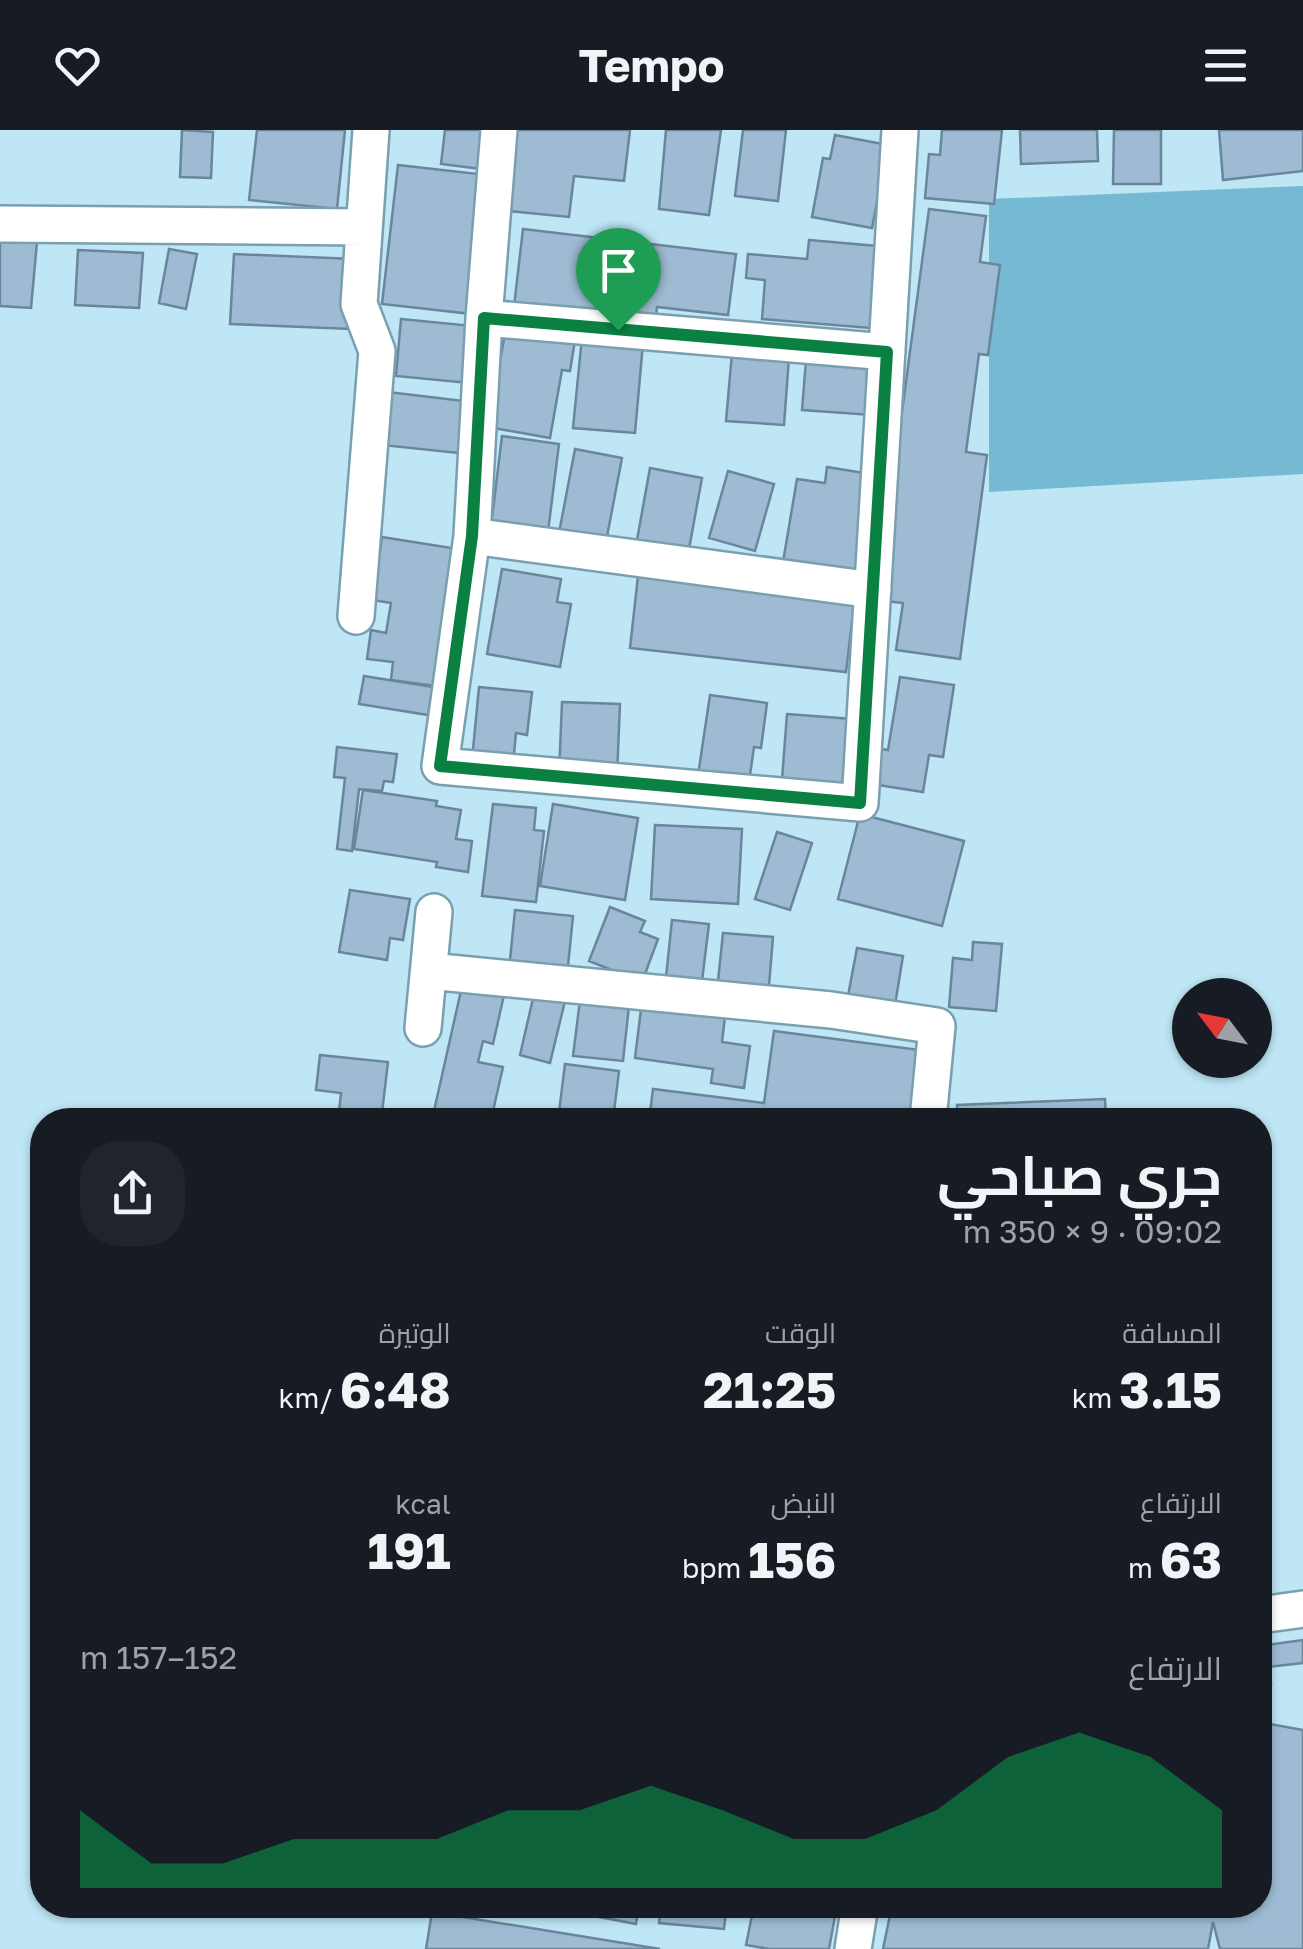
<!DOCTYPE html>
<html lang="ar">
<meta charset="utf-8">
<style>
body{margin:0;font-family:"Golos Text",Cairo,sans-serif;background:#20242c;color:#f1f3f6;direction:rtl;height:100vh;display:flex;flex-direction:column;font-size:38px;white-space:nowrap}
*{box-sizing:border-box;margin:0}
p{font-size:32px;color:#9ea1a6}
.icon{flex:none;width:55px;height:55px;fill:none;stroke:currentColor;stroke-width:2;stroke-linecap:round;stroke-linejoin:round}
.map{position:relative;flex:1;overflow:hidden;direction:ltr}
.side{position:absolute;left:30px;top:978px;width:1242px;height:810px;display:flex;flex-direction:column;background:#171b24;border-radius:40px;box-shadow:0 2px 8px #0004;direction:rtl}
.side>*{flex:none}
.needle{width:65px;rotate:302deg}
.fabs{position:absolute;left:1172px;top:848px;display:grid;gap:20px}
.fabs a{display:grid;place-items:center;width:100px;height:100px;border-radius:50%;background:#171b24;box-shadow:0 2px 8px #0004;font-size:50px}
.pin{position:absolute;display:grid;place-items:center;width:85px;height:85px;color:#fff;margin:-102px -42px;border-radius:50% 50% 50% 0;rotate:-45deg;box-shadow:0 0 10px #0007}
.pin .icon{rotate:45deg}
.round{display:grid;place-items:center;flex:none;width:105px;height:105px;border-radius:40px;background:#20242c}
.head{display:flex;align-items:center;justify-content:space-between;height:170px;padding:0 50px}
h1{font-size:55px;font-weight:700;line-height:75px}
.stats{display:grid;grid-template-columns:repeat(3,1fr);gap:15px;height:170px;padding:10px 50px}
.stats div{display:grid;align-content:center}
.stats b{font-size:50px;font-weight:700}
.stats small{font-size:28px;font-weight:400}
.stats p{font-size:28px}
.chart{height:280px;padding:20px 50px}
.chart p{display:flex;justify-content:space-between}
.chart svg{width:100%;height:180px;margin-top:10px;fill:#0b8043;opacity:.7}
header{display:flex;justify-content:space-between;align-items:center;height:130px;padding:0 50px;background:#171b24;font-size:45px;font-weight:700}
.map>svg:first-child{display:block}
.green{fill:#75bad2}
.building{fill:#9ebbd3;stroke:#6a869d;stroke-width:2.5}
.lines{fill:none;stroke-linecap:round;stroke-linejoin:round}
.minor-casing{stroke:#79a0ae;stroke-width:40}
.minor{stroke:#fff;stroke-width:35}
.route-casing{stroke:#fff;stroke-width:20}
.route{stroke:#0b8043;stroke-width:12}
</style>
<header><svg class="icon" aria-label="menu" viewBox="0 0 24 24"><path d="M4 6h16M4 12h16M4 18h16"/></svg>Tempo<svg class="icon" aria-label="heart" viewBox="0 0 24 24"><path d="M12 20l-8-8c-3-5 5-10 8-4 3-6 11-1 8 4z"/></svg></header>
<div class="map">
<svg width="1303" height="1819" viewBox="0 0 1303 1819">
<rect width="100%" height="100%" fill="#bee6f5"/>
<path class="green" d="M1303,56V344L989,362V69Z"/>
<path class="building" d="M182,0L213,2L211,48L180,47Z
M257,0H345L337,79L249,70Z
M445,0H495L490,40L441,34Z
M517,0H630L624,51L574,46L569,87L509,81Z
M666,0H721L709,85L659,79Z
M743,0H786L778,71L735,66Z
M942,0H1002L994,74L925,68L929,24L940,25Z
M1020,0H1097L1098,31L1021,34Z
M1114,0H1161V54H1113Z
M1219,0H1303V41L1223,50Z
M835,5L888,15L872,98L812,87L823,28L830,29Z
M398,35L487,45L472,184L382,174Z
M929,79L986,86L980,132L1000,135L988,225L979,224L966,322L987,325L960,529L896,520L903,473L877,470Z
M523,99L736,124L728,185L657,177L655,194L631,191L632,179L603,176L601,196L513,185Z
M0,110L37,112L31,178L0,176Z
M809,110L877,116L870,198L762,189L765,150L746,148L748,124L807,129Z
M169,119L197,124L186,179L159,173Z
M78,120L143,123L139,178L75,175Z
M234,124L354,129L351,199L230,194Z
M401,189L473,196L468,253L396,246Z
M506,198L575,210L570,241L562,240L550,308L488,297Z
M582,207L643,213L635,303L573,298Z
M732,223L789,228L784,295L726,291Z
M806,230L876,235L872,285L802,280Z
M388,262L464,271L458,323L382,315Z
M502,306L559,314L548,402L491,396Z
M575,319L622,328L606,412L559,403Z
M827,337L883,346L866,446L783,432L797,349L825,353Z
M650,338L702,348L689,419L637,410Z
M728,341L774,354L755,421L709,408Z
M382,407L464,420L443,557L391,550L393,532L367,529L371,500L386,503L391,473L373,470Z
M502,439L561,449L557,472L571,474L560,537L487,524Z
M638,446L781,463L855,467L846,542L630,518Z
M364,546L433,557L428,585L359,574Z
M900,547L954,555L943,627L929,625L923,662L865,653L870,617L888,620Z
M479,557L532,562L527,605L516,603L513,634L472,630Z
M710,565L767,573L761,618L754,617L748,659L697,652Z
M562,572L620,574L617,646L559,644Z
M787,584L852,589L846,668L781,663Z
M337,617L397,624L393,652L384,651L382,661L359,659L352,721L337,719L345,648L334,647Z
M363,660L437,671L436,676L461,680L456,709L472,711L468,742L436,737L437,732L354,719Z
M493,674L536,678L534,700L544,701L536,772L482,766Z
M553,674L638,688L625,770L540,756Z
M860,684L964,711L942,796L838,769Z
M655,695L742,699L738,774L651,769Z
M777,702L812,713L790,780L755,769Z
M350,760L410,769L403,810L390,808L387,830L339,822Z
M610,777L645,791L640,802L658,809L642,852L589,831Z
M515,780L573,786L567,846L509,840Z
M672,790L709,794L702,851L666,847Z
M723,803L773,807L769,856L718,851Z
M973,812L1002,814L996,881L949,877L953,828L972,830Z
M857,818L903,826L895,875L848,866Z
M462,856L504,865L493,914L483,911L478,932L503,937L491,990H432Z
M534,864L565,871L550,933L520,925Z
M580,870L629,876L623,931L573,926Z
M642,871L725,887L722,912L750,916L744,958L711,953L713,939L635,928Z
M774,901L920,920L924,990H649L653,959L764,973Z
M320,925L388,932L382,983L358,981L357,990H318L319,980L339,982L341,963L316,960Z
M565,934L619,941L613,990H558Z
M1105,969L1106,990H958L957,975Z
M1303,1510V1533L1268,1537L1266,1515Z
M1260,1552L1271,1555L1264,1593L1303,1600V1819H1220L1213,1792L1208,1819H883L892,1775H1260Z
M563,1775H639L636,1794L562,1780Z
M661,1775H727L724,1799L659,1793Z
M754,1775H837L829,1819H769L746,1815Z
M432,1782L660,1819H426Z"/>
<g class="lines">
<g class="minor-casing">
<path id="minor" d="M499,0L484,188L472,406L440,636L860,673L900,0
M0,94L364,97
M484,188L887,222
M472,406L873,460
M356,486L377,221L359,174L371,0
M429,841L831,880L937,896L928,990
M423,898L434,782
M1260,1485L1303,1479
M853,1819L860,1775"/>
</g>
<use href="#minor" class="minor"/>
</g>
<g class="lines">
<g class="route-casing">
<path id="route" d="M484,188L887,222L860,673L440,636L472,406Z"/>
</g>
<use href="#route" class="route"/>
</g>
</svg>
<div class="fabs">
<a><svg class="needle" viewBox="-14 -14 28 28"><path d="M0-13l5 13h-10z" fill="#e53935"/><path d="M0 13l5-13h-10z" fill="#9ea1a6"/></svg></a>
</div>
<div class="pin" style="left:618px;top:200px;background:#1e9e55"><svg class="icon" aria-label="arrive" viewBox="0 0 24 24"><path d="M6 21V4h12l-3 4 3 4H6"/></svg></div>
<section class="side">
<div class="head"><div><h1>جري صباحي</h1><p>09:02 · 9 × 350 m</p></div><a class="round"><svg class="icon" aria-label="share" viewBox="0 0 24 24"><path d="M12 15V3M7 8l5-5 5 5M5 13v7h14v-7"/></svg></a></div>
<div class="stats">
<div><p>المسافة</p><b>3.15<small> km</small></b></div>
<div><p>الوقت</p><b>21:25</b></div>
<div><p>الوتيرة</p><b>6:48<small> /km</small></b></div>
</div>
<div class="stats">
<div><p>الارتفاع</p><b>63<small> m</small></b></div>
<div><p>النبض</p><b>156<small> bpm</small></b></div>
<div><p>kcal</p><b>191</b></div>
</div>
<div class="chart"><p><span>الارتفاع</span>152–157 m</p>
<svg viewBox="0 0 160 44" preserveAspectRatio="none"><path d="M0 44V25L10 38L20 38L30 32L40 32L50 32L60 25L70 25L80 19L90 25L100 32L110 32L120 25L130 12L140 6L150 12L160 25V44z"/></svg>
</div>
</section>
</div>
